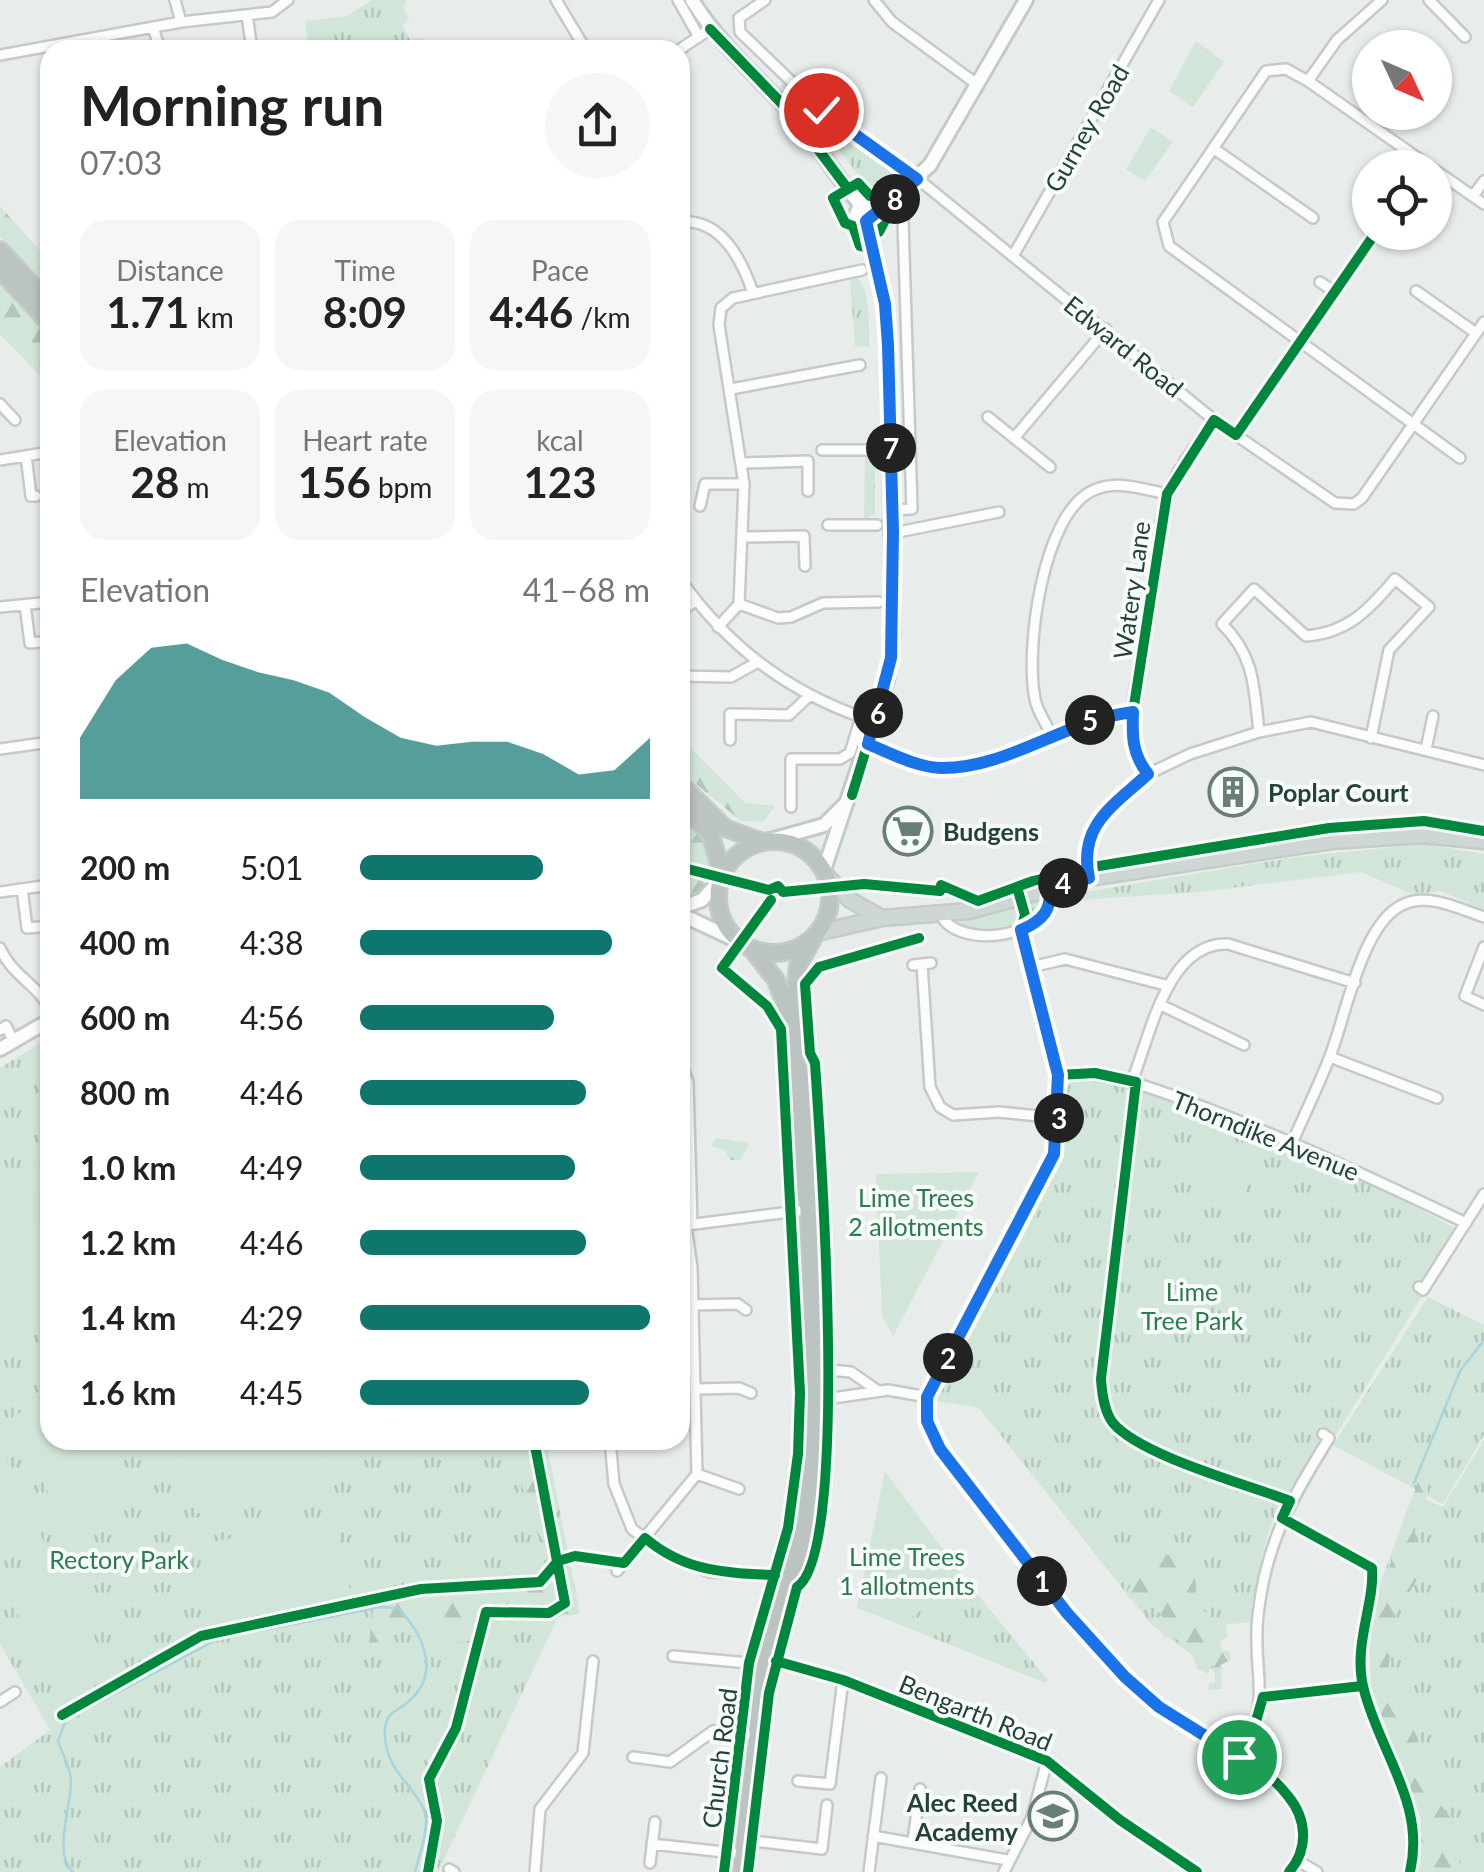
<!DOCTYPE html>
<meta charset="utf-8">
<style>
body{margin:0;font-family:Lato,sans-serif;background:#f6f6f6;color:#222;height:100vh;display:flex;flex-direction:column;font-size:38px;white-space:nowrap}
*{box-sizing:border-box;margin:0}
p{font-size:32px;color:#767676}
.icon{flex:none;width:55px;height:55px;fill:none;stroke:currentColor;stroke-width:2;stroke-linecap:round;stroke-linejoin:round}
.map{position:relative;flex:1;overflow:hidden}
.panel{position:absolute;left:40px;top:40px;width:650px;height:1410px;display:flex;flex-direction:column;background:#fff;border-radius:30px;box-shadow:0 2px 8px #0004}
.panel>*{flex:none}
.needle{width:65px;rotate:134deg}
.controls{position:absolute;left:1352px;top:30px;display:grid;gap:20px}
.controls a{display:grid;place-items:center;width:100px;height:100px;border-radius:50%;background:#fff;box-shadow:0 2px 8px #0004;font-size:50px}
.pin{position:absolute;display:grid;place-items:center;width:85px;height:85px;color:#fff;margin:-42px;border:5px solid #fff;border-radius:50%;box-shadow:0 2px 10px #0007}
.km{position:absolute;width:50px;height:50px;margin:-25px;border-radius:50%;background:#222;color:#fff;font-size:28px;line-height:50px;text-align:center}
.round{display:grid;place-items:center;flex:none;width:105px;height:105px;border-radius:52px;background:#f6f6f6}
.headline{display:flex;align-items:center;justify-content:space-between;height:170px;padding:0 40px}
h1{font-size:55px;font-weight:700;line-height:75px}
.stats{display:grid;grid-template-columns:repeat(3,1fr);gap:15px;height:170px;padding:10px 40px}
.stats div{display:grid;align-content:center;border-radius:25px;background:#f6f6f6;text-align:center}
.stats b{font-size:42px;font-weight:700}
.stats small{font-size:28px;font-weight:400}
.stats p{font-size:28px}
.chart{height:280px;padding:20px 40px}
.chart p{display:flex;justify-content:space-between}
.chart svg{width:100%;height:180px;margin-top:10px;fill:#0f766e;opacity:.7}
ul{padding:0 40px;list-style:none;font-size:32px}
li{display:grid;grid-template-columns:160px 120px 1fr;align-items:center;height:75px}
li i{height:25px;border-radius:12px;background:#0f766e}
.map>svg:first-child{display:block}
.grass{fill:url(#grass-tufts)}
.forest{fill:url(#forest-firs)}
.garden{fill:#d1e6d8}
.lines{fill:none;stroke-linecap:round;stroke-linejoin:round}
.stream{stroke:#a9d4db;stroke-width:2.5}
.street-casing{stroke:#c5cac8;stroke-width:14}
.secondary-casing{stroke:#c3cbc8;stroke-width:18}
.primary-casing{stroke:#c3ccc9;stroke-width:19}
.highway-casing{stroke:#c3ccc9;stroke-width:20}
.street{stroke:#fcfcfc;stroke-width:9}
.secondary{stroke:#fcfcfc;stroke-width:12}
.primary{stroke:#cfd7d5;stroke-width:14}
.highway{stroke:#bcc4c2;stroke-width:15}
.cycleway-casing{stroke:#f7fbf9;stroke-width:16}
.cycleway{stroke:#00873e;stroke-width:10}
.route-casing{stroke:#fff;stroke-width:20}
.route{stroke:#1a73e8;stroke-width:12}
.labels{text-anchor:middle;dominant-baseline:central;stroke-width:8;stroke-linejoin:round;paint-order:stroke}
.street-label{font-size:25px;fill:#24423a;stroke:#f7fbf9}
.poi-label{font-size:25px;font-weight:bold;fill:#24423a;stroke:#f7fbf9;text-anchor:start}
.park-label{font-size:25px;fill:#2d7a4b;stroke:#f7fbf9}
</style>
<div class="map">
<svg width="1484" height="1872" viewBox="0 0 1484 1872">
<defs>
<pattern id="grass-tufts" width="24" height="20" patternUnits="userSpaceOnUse" patternTransform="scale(2.5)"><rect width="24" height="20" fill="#d1e6d8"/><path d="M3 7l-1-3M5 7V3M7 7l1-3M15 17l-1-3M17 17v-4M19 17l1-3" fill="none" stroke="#b3c6ba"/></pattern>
<pattern id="forest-firs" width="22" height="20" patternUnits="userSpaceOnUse" patternTransform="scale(2.5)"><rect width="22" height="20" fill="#d1e6d8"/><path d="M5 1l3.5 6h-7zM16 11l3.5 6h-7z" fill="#b3c6ba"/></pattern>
</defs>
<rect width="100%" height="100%" fill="#e8edeb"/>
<path class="grass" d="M372,0H406L403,8L409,18L403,26L410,40L423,38L430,50H309L305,21L347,16Z
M783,84L894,168L895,184L888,190L869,189L828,135L781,86Z
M858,278C871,295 869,325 869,347L855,346L850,279Z
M865,455L875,465V514L864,520Z
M1425,844L1484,854V910L1441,891L1414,895L1361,872L1199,892L1064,901L1068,895L1295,857Z
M1039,897L1043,909L1026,923L967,932L954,923Z
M50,1037V1440H546L580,1614L558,1617L438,1872H0V1767L50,1730L0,1644V1068Z
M1079,1076C1213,1100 1336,1166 1455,1228L1415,1289L1423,1295L1336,1435L1327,1431C1318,1464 1287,1487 1275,1516C1260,1549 1257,1586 1251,1622L1220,1625L1222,1678L1150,1623L979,1408L935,1401C974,1308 1072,1191 1065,1088Z
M716,1138L750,1143L740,1160H730L725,1150L711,1146Z
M1428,1297L1484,1325V1435L1443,1504L1333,1445Z
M1484,1440V1872H1432L1434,1833L1378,1689L1365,1625L1413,1494L1443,1507Z
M964,1578L1048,1680L1045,1683L901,1625Z"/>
<path class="forest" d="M0,206L50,262V292L0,237Z
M0,283L50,336V386L0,334Z
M680,737L745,803L775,806L763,822L741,821L680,771Z
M680,808C700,826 711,843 709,870L680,862Z
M688,876L708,883L698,893L680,900V886L684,888Z
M516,1440H543L577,1612L553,1616L514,1613L489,1638L447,1644L423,1621L398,1623L367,1660L374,1603L549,1569L518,1474Z
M1423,1466L1428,1491L1415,1531L1418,1578L1396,1614L1388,1670L1391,1693L1407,1711L1440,1804L1458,1827L1460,1872H1417L1421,1819L1371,1687L1369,1628Z
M1150,1543H1159L1168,1556L1172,1551L1187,1562L1181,1565C1200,1574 1198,1590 1192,1606L1197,1616L1206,1611L1212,1622L1225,1617L1228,1637L1219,1643L1223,1651H1229L1231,1660L1220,1665L1222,1689L1208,1690L1209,1683L1215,1682L1214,1666L1209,1665V1674L1197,1669L1191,1650L1171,1635L1163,1638L1166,1622L1153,1604L1139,1600V1592L1129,1599L1126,1593L1133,1582L1122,1570L1134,1563L1139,1567Z"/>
<path class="garden" d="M1196,41L1224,62L1193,107L1169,91Z
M1151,127L1173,142L1145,181L1126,169Z
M1206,1151L1255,1168L1240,1208L1191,1189Z
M50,1157V1222L24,1171Z
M979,1172L893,1336L882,1316L876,1174Z
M17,1174L50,1239V1317L0,1342V1183Z
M50,1399V1440H102L133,1507L69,1537L13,1416Z
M179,1440H316L326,1486L195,1514Z
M2,1452L44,1542L0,1563V1453Z
M885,1471L964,1578L901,1625L857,1608Z
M334,1516L351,1595L220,1623L203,1544Z
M63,1571L108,1667L54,1693L9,1596Z"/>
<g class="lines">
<path class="stream" d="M1414,1483L1460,1371L1484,1340
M73,1872C52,1854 72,1806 71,1780C70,1767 62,1753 58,1741L66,1720L218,1639L380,1607L398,1608C423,1634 442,1673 408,1702C396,1712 386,1712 385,1730C383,1775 423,1789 426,1819C427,1836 419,1856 415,1872"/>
<g class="street-casing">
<path id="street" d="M175,0L181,22
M556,0L586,50
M678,0L699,37
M765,0L739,18L740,32L821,110L902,166L1214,420L1335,503L1354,504L1362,498L1484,322
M874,0L892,22L978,85
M1429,0L1465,37
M247,15L252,50
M153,27L160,50
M679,50L710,29
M0,55L181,22L272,12L288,0
M1308,81L1337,40L1382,0
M1213,148L1313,218
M1432,168L1308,81L1286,69L1266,71L1163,222L1169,246L1460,458
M1435,170L1484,204
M1473,196L1484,181
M887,205L903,221L912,509L892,510
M680,222C721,218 742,260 753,293
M1013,256L1159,0
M1416,291L1476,333
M1301,343L1335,292L1320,282
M731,389L860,365
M0,404L15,420
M988,417L1050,467
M1014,438L1106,329
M822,450H874
M26,456L31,496H36
M0,460L50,452
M1184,462L1214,420
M744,463L808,461V491
M700,506L705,484H744
M828,525H877
M893,533L999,512
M743,537L804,536L805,566
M680,579C727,645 785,690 861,717L850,753L840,759H791V807
M739,604L778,618L791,617L823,603L879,602
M25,605L30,643L40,642
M0,607L50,602
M680,611L696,601
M718,627L739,604L744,484L719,325L721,308L733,298L862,270
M680,676L731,677L756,663
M1259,732C1254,688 1255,656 1222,624L1254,589L1306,636C1347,633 1369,610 1395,579L1429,607L1389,650L1371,738
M1051,734C1046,723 1037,711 1035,699C1025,650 1042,515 1092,491C1117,479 1141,489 1167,494
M730,740V714L789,715L809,696
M861,742C888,749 914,768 942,768C1009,768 1066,720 1133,712
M0,749L50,742
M1426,749L1433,716
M1148,774C1139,764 1133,753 1132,739C1129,702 1142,659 1148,622C1156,570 1154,518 1179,470
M1089,878L1085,848L1098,820L1148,774L1190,754L1259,732L1311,722L1484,765
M22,889L27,928L39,927
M0,892L50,885
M941,915C958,951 1058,939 1049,886
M1021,929L1058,1075L1054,1154L927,1397C916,1451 1109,1666 1156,1705C1197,1738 1256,1754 1288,1796C1307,1819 1309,1849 1289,1872
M1484,947L1465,996L1484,1005
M0,948C12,976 41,987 50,1010
M922,964L930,1087L940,1107L953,1115L999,1112L1059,1118
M913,965L931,963
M1031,967L1065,959L1169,986
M1163,1006L1244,1045
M0,1030L6,1026L13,1040
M801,1054L810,1053L815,1060L818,1180L807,1183
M1330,1057L1437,1098
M680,1061L688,1082L692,1224
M1058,1075C1111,1069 1156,1090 1206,1108C1295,1142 1380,1182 1466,1223
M1132,1081C1151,1034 1167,942 1228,944L1355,983
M1293,1141C1305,1113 1319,1085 1330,1056C1346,1016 1361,925 1402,905C1428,892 1459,909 1484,917
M687,1225L798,1211
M1419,1287L1423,1290L1484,1194
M693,1305L738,1304L746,1310
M817,1369L851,1372L878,1391
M696,1389L739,1388L751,1393
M826,1399L888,1390L927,1397
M610,1440L614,1484L632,1529L666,1554L710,1572L782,1575
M697,1474L739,1489
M1282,1518L1372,1568C1375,1604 1352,1646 1364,1690C1380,1753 1426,1804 1410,1872
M617,1571L697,1474L692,1267L686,1226
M805,1580C842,1453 827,1322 821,1191
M673,1656L749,1663
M770,1660L843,1680L1047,1761L1120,1820L1197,1872
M1263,1697L1362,1686
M0,1702L15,1692
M633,1757L670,1762L713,1731L747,1735
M1239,1757C1275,1695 1251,1676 1258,1615C1266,1542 1291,1500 1329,1438L1323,1434
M798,1781L830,1784L843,1680
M873,1836L1007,1860
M745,1840L822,1849L827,1805
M913,1841L920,1789
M652,1844L733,1853
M1298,1861L1317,1872
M650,1863L655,1822
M449,1869L454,1872
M535,1872L540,1809L583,1753L593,1661
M869,1872L881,1778
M1004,1872L1032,1817L1047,1761"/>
</g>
<g class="secondary-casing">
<path id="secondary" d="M692,0C719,43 754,74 789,111C815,140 834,175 860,204L872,205
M870,219L930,165L1026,0
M771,840L824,825L846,803
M824,870L887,681L893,634L888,345L885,304L866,221L856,215L860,204
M680,908L702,900L720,880
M680,914L740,942
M0,1049L50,1020"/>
</g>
<g class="primary-casing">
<path id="primary" d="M826,875L850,900L882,918
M817,933L882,918L969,911L1089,878L1332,841L1423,835L1484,841"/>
</g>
<g class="highway-casing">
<path id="highway" d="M0,250L50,304
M0,270L50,324
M680,783L725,828L760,841
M680,803L711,835L722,875
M718 897a56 56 0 1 1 112 0a56 56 0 1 1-112 0Z
M751,948L776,980L786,1007L798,1193
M750,1706L762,1638L794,1530
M741,1872L762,1692L805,1531L816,1424L805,1132L795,993L798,966L814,937"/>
</g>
<use href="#street" class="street"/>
<use href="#secondary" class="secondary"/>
<use href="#primary" class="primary"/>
<use href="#highway" class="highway"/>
<g class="cycleway-casing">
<path id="cycleway" d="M710,29L789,111L848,189
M852,795L887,681L893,634L888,345C885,307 876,272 868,235L879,232L894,203L888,195L870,196L858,183L833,198L845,223L853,226L860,246L872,249
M680,867L769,890L778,886L783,892L864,884L940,891L941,885L978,901L1033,881L1087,868L1329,828L1424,821L1484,831
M1087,868C1083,824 1118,802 1148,774C1132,754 1132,736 1133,712L1167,494L1214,420L1236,435L1376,232
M1017,887L1025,915L1021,929L1058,1075L1054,1154L927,1397C916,1451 1109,1666 1156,1705C1197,1738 1256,1754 1288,1796C1307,1819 1309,1849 1289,1872
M1058,1075L1095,1073L1136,1082L1101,1379C1102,1394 1104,1411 1113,1423C1141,1456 1246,1484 1290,1501L1282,1518L1372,1568C1375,1604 1352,1646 1364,1690C1380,1753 1426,1804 1410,1872
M776,1661L843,1680L1047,1761L1120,1820L1197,1872
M62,1715L201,1636L421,1589L540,1582L558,1561L575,1556L624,1563L645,1538C685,1572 726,1573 775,1575
M1239,1757L1252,1735L1263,1697L1362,1686
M428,1872L437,1821L429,1779L456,1728L486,1612L549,1613L565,1603L534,1440
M724,1872L749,1663L788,1528L798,1454L800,1393L781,1029L767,1006L722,968L771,900
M748,1872L769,1693L797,1587C851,1553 820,1139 815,1063L810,1053L805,984L819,967L919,938"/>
</g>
<use href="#cycleway" class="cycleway"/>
</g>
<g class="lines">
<g class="route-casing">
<path id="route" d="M821,110L917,179L866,221L885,304L888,345L893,532L891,658L868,744C890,753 918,768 942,768C1009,768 1066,720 1133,712C1132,736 1132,754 1148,774C1113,806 1078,825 1089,878L1049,886C1053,910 1042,921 1021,930L1058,1075L1054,1154L927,1397V1421L940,1449L1067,1613L1125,1677L1159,1707L1239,1757"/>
</g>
<use href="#route" class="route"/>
</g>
<defs>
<g id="building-ring" transform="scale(2.5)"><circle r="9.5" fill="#f7fbf9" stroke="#697e78" stroke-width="1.5"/><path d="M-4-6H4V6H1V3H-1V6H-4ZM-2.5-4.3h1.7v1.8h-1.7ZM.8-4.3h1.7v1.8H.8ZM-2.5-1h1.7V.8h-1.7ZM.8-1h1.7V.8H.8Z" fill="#697e78"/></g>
<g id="supermarket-ring" transform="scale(2.5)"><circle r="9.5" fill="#f7fbf9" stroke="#697e78" stroke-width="1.5"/><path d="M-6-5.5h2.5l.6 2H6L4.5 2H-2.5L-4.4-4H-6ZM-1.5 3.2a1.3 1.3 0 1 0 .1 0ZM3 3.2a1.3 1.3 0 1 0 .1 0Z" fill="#697e78"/></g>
<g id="school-ring" transform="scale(2.5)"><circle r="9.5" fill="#f7fbf9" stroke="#697e78" stroke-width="1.5"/><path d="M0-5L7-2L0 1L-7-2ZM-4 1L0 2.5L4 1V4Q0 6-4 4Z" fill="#697e78"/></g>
</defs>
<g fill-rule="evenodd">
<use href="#building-ring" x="1233" y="792"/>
<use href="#supermarket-ring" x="908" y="831"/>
<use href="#school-ring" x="1053" y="1816"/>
</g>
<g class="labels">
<g class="street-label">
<text transform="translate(1086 128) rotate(-60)">Gurney Road</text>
<text transform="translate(1124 346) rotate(39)">Edward Road</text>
<text transform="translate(1131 590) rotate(-82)">Watery Lane</text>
<text transform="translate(1266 1135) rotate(22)">Thorndike Avenue</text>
<text transform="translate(976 1712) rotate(22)">Bengarth Road</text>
<text transform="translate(719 1758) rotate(-83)">Church Road</text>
</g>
<g class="poi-label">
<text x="1268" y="792">Poplar Court</text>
<text x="943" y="831">Budgens</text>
<text x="1018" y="1802" text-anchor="end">Alec Reed<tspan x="1018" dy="29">Academy</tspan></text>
</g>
<g class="park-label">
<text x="916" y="1197">Lime Trees<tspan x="916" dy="29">2 allotments</tspan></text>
<text x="1192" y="1291">Lime<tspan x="1192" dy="29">Tree Park</tspan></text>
<text x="907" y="1556">Lime Trees<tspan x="907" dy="29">1 allotments</tspan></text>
<text x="119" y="1559">Rectory Park</text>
</g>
</g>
</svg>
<div class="controls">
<a><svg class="needle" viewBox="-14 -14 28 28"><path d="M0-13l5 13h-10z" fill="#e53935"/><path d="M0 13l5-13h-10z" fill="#767676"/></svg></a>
<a><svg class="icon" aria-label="locate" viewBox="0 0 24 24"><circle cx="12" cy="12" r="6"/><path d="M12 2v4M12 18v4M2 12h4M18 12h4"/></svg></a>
</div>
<div class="pin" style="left:1239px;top:1757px;background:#1e9e55"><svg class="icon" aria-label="arrive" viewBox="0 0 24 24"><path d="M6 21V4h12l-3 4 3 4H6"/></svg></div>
<div class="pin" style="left:821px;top:110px;background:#d93025"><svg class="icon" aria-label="check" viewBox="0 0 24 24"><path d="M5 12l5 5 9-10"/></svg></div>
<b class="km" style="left:1042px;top:1581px">1</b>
<b class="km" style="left:948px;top:1358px">2</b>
<b class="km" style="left:1059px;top:1118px">3</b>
<b class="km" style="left:1063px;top:883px">4</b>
<b class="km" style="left:1090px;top:720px">5</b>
<b class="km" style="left:878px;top:713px">6</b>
<b class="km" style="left:891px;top:448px">7</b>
<b class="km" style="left:895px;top:199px">8</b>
<section class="panel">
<div class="headline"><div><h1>Morning run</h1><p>07:03</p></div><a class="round"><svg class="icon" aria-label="share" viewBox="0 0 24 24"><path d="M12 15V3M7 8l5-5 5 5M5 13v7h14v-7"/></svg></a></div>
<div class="stats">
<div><p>Distance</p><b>1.71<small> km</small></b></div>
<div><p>Time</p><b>8:09</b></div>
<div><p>Pace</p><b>4:46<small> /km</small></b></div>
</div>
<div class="stats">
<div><p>Elevation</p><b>28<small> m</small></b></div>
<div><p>Heart rate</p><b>156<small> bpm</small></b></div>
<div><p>kcal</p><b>123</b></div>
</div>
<div class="chart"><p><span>Elevation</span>41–68 m</p>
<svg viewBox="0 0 160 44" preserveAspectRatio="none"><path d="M0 44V29L10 15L20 7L30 6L40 10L50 13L60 15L70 18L80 24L90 29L100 31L110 30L120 30L130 33L140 38L150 37L160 29V44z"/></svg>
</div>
<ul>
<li><b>200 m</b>5:01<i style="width:63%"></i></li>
<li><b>400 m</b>4:38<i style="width:87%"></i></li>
<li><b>600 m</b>4:56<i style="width:67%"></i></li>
<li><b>800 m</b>4:46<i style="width:78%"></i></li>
<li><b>1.0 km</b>4:49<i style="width:74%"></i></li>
<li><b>1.2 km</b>4:46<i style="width:78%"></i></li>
<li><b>1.4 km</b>4:29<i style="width:100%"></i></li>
<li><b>1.6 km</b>4:45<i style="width:79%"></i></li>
</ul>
</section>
</div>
